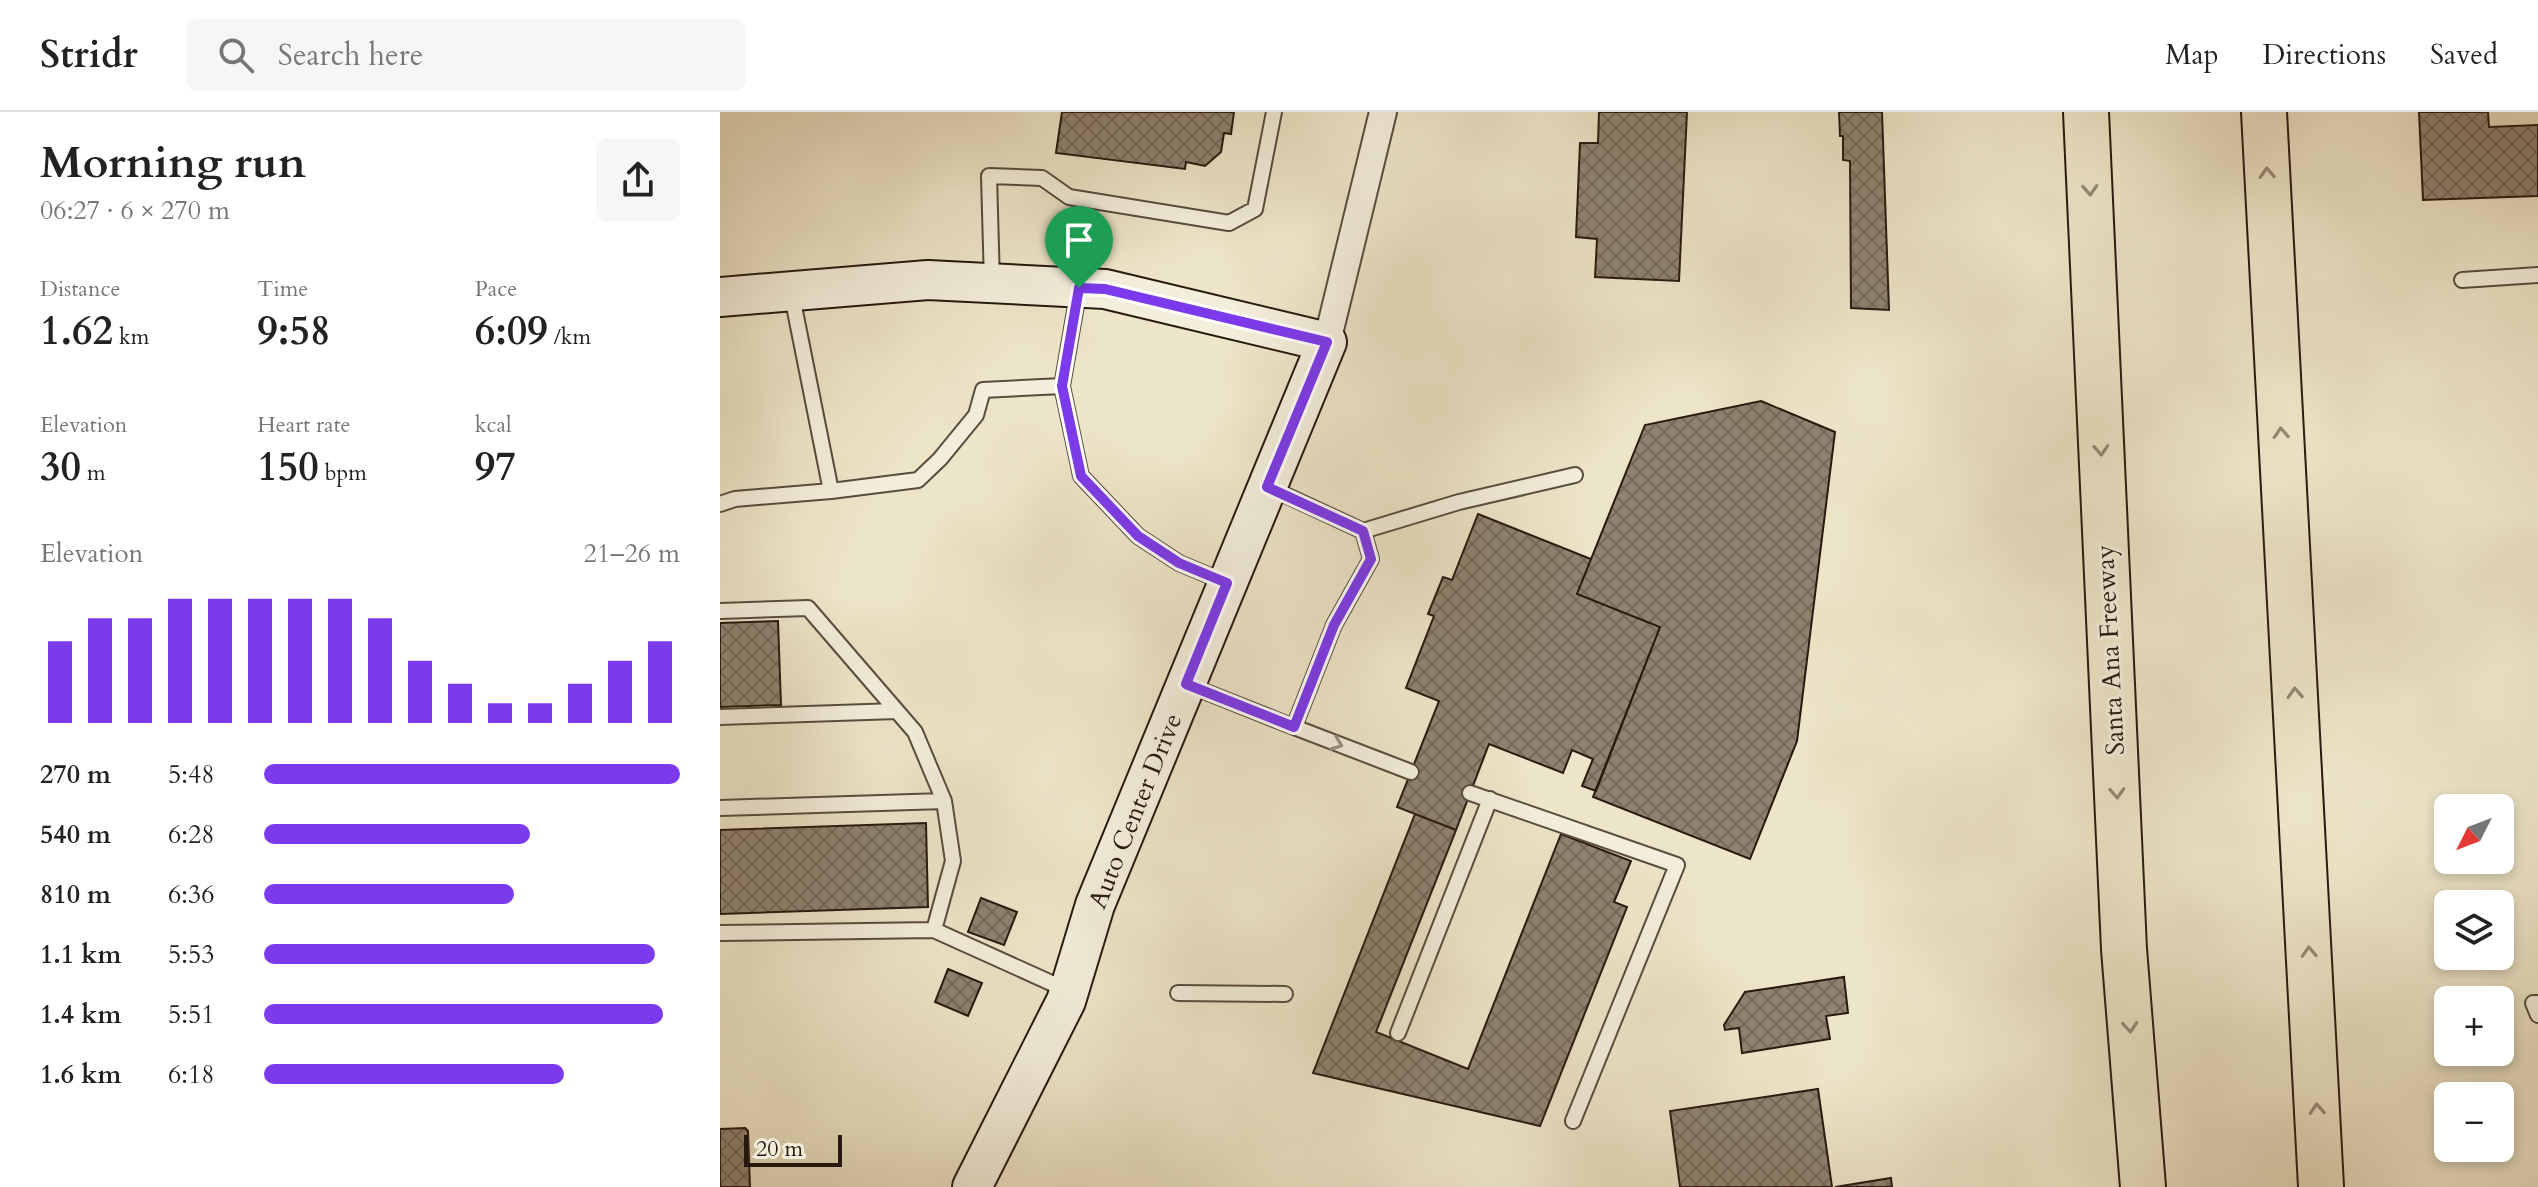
<!DOCTYPE html>
<meta charset="utf-8">
<style>
body{margin:0;font-family:Cardo,serif;background:#f6f6f6;color:#222;height:100vh;display:flex;flex-direction:column;font-size:30px;white-space:nowrap}
*{box-sizing:border-box;margin:0}
p{font-size:26px;color:#767676}
.icon{flex:none;width:44px;height:44px;fill:none;stroke:currentColor;stroke-width:2;stroke-linecap:round;stroke-linejoin:round}
.map{position:relative;flex:1;overflow:hidden}
.sheet{display:flex;flex-direction:column;background:#fff;width:720px}
.sheet>*{flex:none}
.needle{width:52px;rotate:228deg}
.fabs{position:absolute;left:1714px;top:682px;display:grid;gap:16px}
.fabs a{display:grid;place-items:center;width:80px;height:80px;border-radius:12px;background:#fff;box-shadow:0 4px 12px #0003;font-size:40px}
.scale{position:absolute;left:24px;bottom:20px;width:98px;box-sizing:border-box;padding-left:8px;border:4px solid #281910;border-top:0;font-size:22px;line-height:28px;white-space:nowrap;color:#281910;-webkit-text-stroke:6px #f3eedb;paint-order:stroke}
.pin{position:absolute;display:grid;place-items:center;width:68px;height:68px;color:#fff;margin:-82px -34px;border-radius:50% 50% 50% 0;rotate:-45deg;box-shadow:0 0 8px #0007}
.pin .icon{rotate:45deg}
.round{display:grid;place-items:center;flex:none;width:84px;height:84px;border-radius:12px;background:#f6f6f6}
.overview{display:flex;align-items:center;justify-content:space-between;height:136px;padding:0 40px}
h1{font-size:44px;font-weight:800;line-height:60px}
.figures{display:grid;grid-template-columns:repeat(3,1fr);gap:12px;height:136px;padding:8px 40px}
.figures div{display:grid;align-content:center}
.figures b{font-size:40px;font-weight:800}
.figures small{font-size:22px;font-weight:400}
.figures p{font-size:22px}
.chart{height:224px;padding:16px 40px}
.chart p{display:flex;justify-content:space-between}
.chart svg{width:100%;height:144px;margin-top:8px;stroke:#7c3aed;stroke-width:6}
ul{padding:0 40px;list-style:none;font-size:26px}
li{display:grid;grid-template-columns:128px 96px 1fr;align-items:center;height:60px}
li i{height:20px;border-radius:10px;background:#7c3aed}
header{display:flex;align-items:center;gap:48px;box-sizing:border-box;height:112px;padding:0 40px;background:#fff;border-bottom:2px solid #e0e0e0}
header strong{font-size:38px}
nav{display:flex;gap:44px;margin-inline-start:auto;font-size:28px}
.search{width:560px;height:72px;background:#f6f6f6;display:flex;align-items:center;gap:20px;box-sizing:border-box;padding:0 28px;border-radius:12px;color:#767676;font-size:30px}
main{display:flex;flex:1;min-height:0}
.map>svg:first-child{display:block}
.building{fill:url(#building-cross-hatch);stroke:#281910;stroke-width:2}
.lines{fill:none;stroke-linecap:round;stroke-linejoin:round}
.lane-casing{stroke:#594c3e;stroke-width:18}
.street-casing{stroke:#594c3e;stroke-width:30}
.secondary-casing{stroke:#281910;stroke-width:42}
.highway-casing{stroke:#281910;stroke-width:48}
.lane{stroke:#f3eedb;stroke-width:14}
.street{stroke:#f3eedb;stroke-width:26}
.secondary{stroke:#f3eedb;stroke-width:38}
.highway{stroke:#ede5c8;stroke-width:44}
.oneway{stroke:#948975}
.oneway2{stroke:#988e80}
.route-casing{stroke:#fff;stroke-width:16}
.route{stroke:#7c3aed;stroke-width:10}
.labels{text-anchor:middle;dominant-baseline:central;stroke-width:6;stroke-linejoin:round;paint-order:stroke}
.street-label{font-size:26px;fill:#281910;stroke:#f3eedb}
</style>
<header>
<strong>Stridr</strong>
<div class="search"><svg class="icon" aria-label="search" viewBox="0 0 24 24"><circle cx="10" cy="10" r="6"/><path d="M15 15l6 6"/></svg>Search here</div>
<nav><a>Map</a><a>Directions</a><a>Saved</a></nav>
</header>
<main>
<section class="sheet">
<div class="overview"><div><h1>Morning run</h1><p>06:27 · 6 × 270 m</p></div><a class="round"><svg class="icon" aria-label="share" viewBox="0 0 24 24"><path d="M12 15V3M7 8l5-5 5 5M5 13v7h14v-7"/></svg></a></div>
<div class="figures">
<div><p>Distance</p><b>1.62<small> km</small></b></div>
<div><p>Time</p><b>9:58</b></div>
<div><p>Pace</p><b>6:09<small> /km</small></b></div>
</div>
<div class="figures">
<div><p>Elevation</p><b>30<small> m</small></b></div>
<div><p>Heart rate</p><b>150<small> bpm</small></b></div>
<div><p>kcal</p><b>97</b></div>
</div>
<div class="chart"><p><span>Elevation</span>21–26 m</p>
<svg viewBox="0 0 160 44" preserveAspectRatio="none"><path d="M5 44V19M15 44V12M25 44V12M35 44V6M45 44V6M55 44V6M65 44V6M75 44V6M85 44V12M95 44V25M105 44V32M115 44V38M125 44V38M135 44V32M145 44V25M155 44V19"/></svg>
</div>
<ul>
<li><b>270 m</b>5:48<i style="width:100%"></i></li>
<li><b>540 m</b>6:28<i style="width:64%"></i></li>
<li><b>810 m</b>6:36<i style="width:60%"></i></li>
<li><b>1.1 km</b>5:53<i style="width:94%"></i></li>
<li><b>1.4 km</b>5:51<i style="width:96%"></i></li>
<li><b>1.6 km</b>6:18<i style="width:72%"></i></li>
</ul>
</section>
<div class="map">
<svg width="1818" height="1075" viewBox="0 0 1818 1075">
<defs>
<pattern id="building-cross-hatch" width="8" height="8" patternUnits="userSpaceOnUse" patternTransform="scale(2)"><rect width="8" height="8" fill="#8e8370"/><path d="M0 0l8 8M0 8l8-8" fill="none" stroke="#746a5b"/></pattern>
</defs>
<rect width="100%" height="100%" fill="#ede5c8"/>
<filter id="stains"><feTurbulence type="fractalNoise" baseFrequency=".0025" numOctaves="4"/><feColorMatrix values="0 0 0 0 .2 0 0 0 0 .09 0 0 0 0 .02 0 0 0 .5 -.17"/></filter>
<radialGradient id="worn" r=".72"><stop offset=".6" stop-color="#630" stop-opacity="0"/><stop offset="1" stop-color="#630" stop-opacity=".3"/></radialGradient>
<path class="building" d="M342,0H514L511,22L504,21L501,40L485,54L466,50L465,57L336,41Z
M879,0H967L959,169L875,165L877,127L856,125L860,31H878Z
M1119,0H1162L1169,198L1131,196L1130,49L1123,48V24H1120Z
M1699,0H1768L1769,15L1818,13V84L1703,88Z
M1041,289L1115,320L1077,629L1030,747L873,685L940,515L857,482L925,313Z
M758,402L871,447L857,482L940,515L876,679L862,674L873,647L852,638L843,661L769,632L736,718L677,695L719,589L686,576L714,504L708,502L723,465L732,468Z
M58,509L61,593L0,595V511Z
M695,702L736,718L656,920L748,957L841,722L911,749L894,790L907,795L820,1014L593,961Z
M206,711L208,795L0,802V718Z
M261,786L297,800L284,833L248,820Z
M228,857L262,871L248,904L215,890Z
M1124,865L1128,901L1106,904L1110,927L1022,941L1019,916L1005,918L1004,913L1025,880Z
M1098,977L1112,1075H960L950,999Z
M25,1016L28,1019L30,1075H0V1017Z
M1171,1066L1172,1075H1115Z"/>
<g class="lines">
<g class="lane-casing">
<path id="lane" d="M1742,168L1818,163
M272,171L269,64L322,66L349,85L509,111L535,97L554,0
M342,274L359,176
M548,375L643,419L739,390L855,363
M111,379L198,368L220,347L256,303L263,278L342,274L361,364L418,424L459,451L507,471
M0,392L15,387L111,379L71,179
M0,499L88,496L195,620L224,689L0,696
M466,572L574,615L614,513L651,447L643,419
M0,605L177,599
M574,615L691,660
M750,681L957,753L853,1009
M224,689L233,749L214,818L349,879
M0,821L214,818
M458,881L565,882
M1818,891H1813L1818,903
M678,921L770,687"/>
</g>
<g class="street-casing">
<path id="street" d="M607,230L663,0"/>
</g>
<g class="secondary-casing">
<path id="secondary" d="M0,185L208,168L385,177L607,230L375,793L346,889L252,1075"/>
</g>
<g class="highway-casing">
<path id="highway" d="M1366,0L1404,837L1423,1075
M1544,0L1601,1075"/>
</g>
<use href="#lane" class="lane"/>
<use href="#street" class="street"/>
<use href="#secondary" class="secondary"/>
<use href="#highway" class="highway"/>
</g>
<defs><path id="oneway-chevron" d="M-2-3.5L2.5 0L-2 3.5" fill="none" stroke-width="1.6" stroke-linecap="round" stroke-linejoin="round" transform="scale(2)"/></defs>
<g class="oneway">
<use href="#oneway-chevron" transform="translate(1547 61) rotate(-93)"/>
<use href="#oneway-chevron" transform="translate(1370 78) rotate(87)"/>
<use href="#oneway-chevron" transform="translate(1561 321) rotate(-93)"/>
<use href="#oneway-chevron" transform="translate(1381 338) rotate(87)"/>
<use href="#oneway-chevron" transform="translate(1575 581) rotate(-93)"/>
<use href="#oneway-chevron" transform="translate(1397 681) rotate(87)"/>
<use href="#oneway-chevron" transform="translate(1589 840) rotate(-93)"/>
<use href="#oneway-chevron" transform="translate(1410 915) rotate(86)"/>
<use href="#oneway-chevron" transform="translate(1597 997) rotate(-93)"/>
</g>
<use class="oneway2" href="#oneway-chevron" transform="translate(617 632) rotate(21)"/>
<g class="lines">
<g class="route-casing">
<path id="route" d="M359,176L385,177L607,230L547,375L643,419L651,447L614,513L574,615L466,572L507,471L459,451L418,424L361,364L342,274Z"/>
</g>
<use href="#route" class="route"/>
</g>
<g class="labels">
<g class="street-label">
<text transform="translate(1390 538) rotate(-93)">Santa Ana Freeway</text>
<text transform="translate(415 699) rotate(-68)">Auto Center Drive</text>
</g>
</g>
<rect width="100%" height="100%" filter="url(#stains)"/>
<rect width="100%" height="100%" fill="url(#worn)"/>
</svg>
<div class="fabs">
<a><svg class="needle" viewBox="-14 -14 28 28"><path d="M0-13l5 13h-10z" fill="#e53935"/><path d="M0 13l5-13h-10z" fill="#767676"/></svg></a>
<a><svg class="icon" aria-label="layers" viewBox="0 0 24 24"><path d="M12 4l9 5-9 5-9-5zM3 14l9 5 9-5"/></svg></a>
<a>+</a>
<a>−</a>
</div>
<div class="scale">20 m</div>
<div class="pin" style="left:359px;top:176px;background:#1e9e55"><svg class="icon" aria-label="arrive" viewBox="0 0 24 24"><path d="M6 21V4h12l-3 4 3 4H6"/></svg></div>
</div>
</main>
